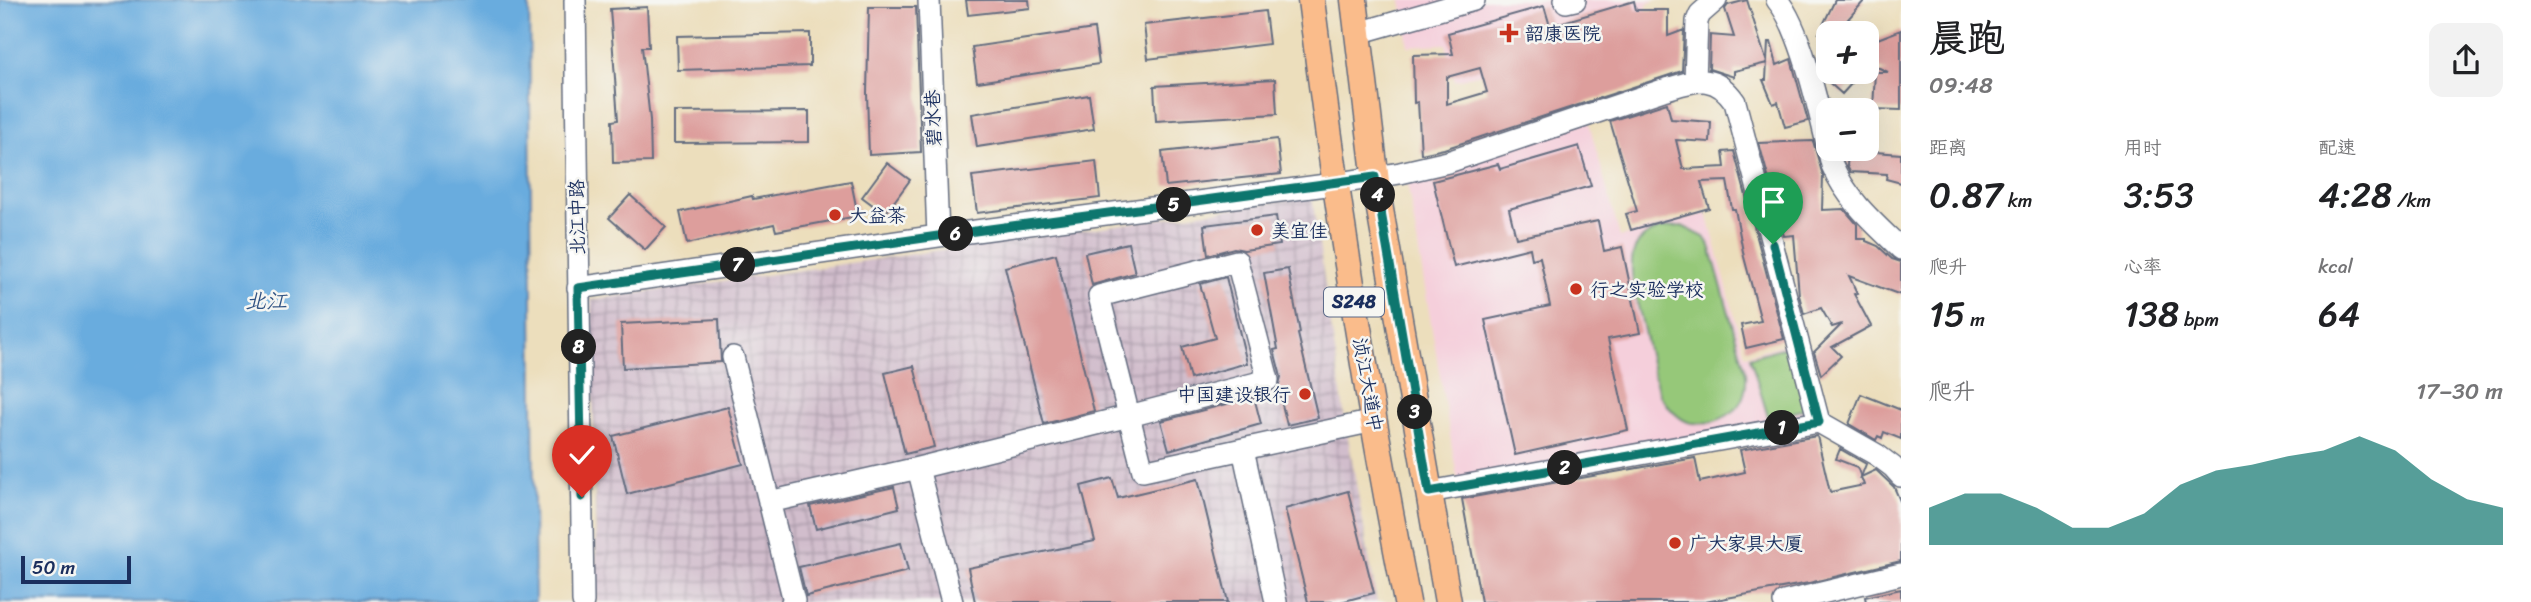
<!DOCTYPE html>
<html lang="zh">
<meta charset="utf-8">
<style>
body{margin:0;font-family:Sriracha,"LXGW WenKai TC",sans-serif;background:#f2f2f2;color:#202124;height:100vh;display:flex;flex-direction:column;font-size:26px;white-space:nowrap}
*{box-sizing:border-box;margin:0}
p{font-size:23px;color:#757577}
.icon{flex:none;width:38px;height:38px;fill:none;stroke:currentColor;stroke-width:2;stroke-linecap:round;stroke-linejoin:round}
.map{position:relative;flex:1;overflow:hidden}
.details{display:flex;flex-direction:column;background:#fff;width:630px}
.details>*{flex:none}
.fabs{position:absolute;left:1816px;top:21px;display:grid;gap:14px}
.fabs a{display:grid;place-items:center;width:63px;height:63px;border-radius:14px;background:#fff;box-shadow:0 7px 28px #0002;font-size:35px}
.scale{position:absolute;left:21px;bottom:18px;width:110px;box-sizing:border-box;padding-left:7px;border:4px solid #1b2f5e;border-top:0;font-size:19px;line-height:24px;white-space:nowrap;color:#1b2f5e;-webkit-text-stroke:5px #f6f6f2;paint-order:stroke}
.pin{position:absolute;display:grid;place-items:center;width:60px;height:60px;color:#fff;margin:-72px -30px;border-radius:50% 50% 50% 0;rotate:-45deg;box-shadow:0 0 7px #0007}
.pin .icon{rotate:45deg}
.km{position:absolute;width:35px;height:35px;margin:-18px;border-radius:50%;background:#222;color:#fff;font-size:19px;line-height:35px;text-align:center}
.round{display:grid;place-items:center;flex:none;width:74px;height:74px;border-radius:14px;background:#f2f2f2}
.headline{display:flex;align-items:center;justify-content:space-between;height:119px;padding:0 28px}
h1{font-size:38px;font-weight:600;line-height:52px}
.metrics{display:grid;grid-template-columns:repeat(3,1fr);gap:10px;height:119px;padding:7px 28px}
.metrics div{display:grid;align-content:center}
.metrics b{font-size:35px;font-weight:600}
.metrics small{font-size:19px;font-weight:400}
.metrics p{font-size:19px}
.chart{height:196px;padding:14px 28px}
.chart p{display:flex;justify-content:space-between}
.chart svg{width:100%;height:126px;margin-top:7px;fill:#0f766e;opacity:.7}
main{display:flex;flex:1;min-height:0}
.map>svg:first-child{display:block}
.built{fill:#f5cfdb}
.industrial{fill:url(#industrial-grid)}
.pitch{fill:#96c879;stroke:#587c6c;stroke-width:2}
.water{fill:#69acde;stroke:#426e9e;stroke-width:2}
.building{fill:#dd9e9c;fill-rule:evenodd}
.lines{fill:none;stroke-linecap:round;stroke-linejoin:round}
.minor-casing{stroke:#646c7f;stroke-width:24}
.major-casing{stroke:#646c7f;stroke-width:29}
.minor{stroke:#fff;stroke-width:21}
.major{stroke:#fabc8b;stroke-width:26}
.route-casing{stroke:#fff;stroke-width:14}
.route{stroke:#0f766e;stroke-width:9}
.poi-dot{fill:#c8321e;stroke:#f6f6f2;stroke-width:2.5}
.labels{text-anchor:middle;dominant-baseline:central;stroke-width:5;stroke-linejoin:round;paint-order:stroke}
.shield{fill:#f6f6f2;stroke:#5d6b8a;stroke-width:2}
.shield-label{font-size:18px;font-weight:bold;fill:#1b2f5e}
.poi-label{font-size:19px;fill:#1b2f5e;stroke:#f6f6f2;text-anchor:start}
.street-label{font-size:19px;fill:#1b2f5e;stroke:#f6f6f2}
.water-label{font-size:21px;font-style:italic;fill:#325484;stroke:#f6f6f2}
</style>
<main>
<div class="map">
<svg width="1901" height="602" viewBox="0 0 1901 602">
<defs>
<pattern id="industrial-grid" width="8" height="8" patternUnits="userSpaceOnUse" patternTransform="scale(1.75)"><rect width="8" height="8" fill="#d1bdcc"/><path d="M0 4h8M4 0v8" fill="none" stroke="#a99aa9"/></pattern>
</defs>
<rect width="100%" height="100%" fill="#f6f6f2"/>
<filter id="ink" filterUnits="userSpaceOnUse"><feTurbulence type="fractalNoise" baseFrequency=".0143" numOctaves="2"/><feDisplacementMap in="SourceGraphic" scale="14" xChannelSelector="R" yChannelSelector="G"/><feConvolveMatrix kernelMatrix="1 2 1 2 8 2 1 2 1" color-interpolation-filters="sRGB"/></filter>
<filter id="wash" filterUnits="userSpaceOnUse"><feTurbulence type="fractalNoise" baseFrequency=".00686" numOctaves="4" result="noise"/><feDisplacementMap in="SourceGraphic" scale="28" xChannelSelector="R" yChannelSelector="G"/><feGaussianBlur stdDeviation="1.57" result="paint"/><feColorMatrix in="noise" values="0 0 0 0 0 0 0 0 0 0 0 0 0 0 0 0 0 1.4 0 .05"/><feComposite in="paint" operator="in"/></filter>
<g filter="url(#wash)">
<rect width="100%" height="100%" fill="#ecdebc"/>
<path class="built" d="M1401,0H1656L1647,4L1646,23L1455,81L1446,44L1408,46Z
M1588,119L1620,237L1707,213L1745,355L1795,341L1814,417L1458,483L1406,176Z"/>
<path class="industrial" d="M1312,197L1346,426L1377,602H597L591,300Z"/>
<path class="pitch" d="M1682,226L1704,237L1710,246L1746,373C1748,399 1736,416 1711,422C1705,423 1694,424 1688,422C1677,418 1666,405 1660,395C1652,373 1648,349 1643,326C1632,280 1612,228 1682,226Z
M1788,346L1807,408L1769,420L1750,357Z"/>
<path class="water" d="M0,0H529L535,602H0Z"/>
<g id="blocks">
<path class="building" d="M966,0H1029L1030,8L968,15Z
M1747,0L1767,63L1734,71V77L1709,69L1710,35L1734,37L1725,9L1728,5Z
M1835,0H1865L1848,19L1852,21L1846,33H1819Z
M1634,1L1636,10H1668V36L1684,30L1682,71L1444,149L1421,154L1418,102L1414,103L1413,55L1453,54L1448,33L1544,6L1550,26ZM1480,68L1487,92L1447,104V77Z
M647,7L649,47H642L650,120L651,162L613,163L612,121L618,120L610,9Z
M869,7H916L921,152L869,155L867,93Z
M1265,11L1269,44L1148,59L1144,25Z
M1094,29L1099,64L977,82L972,47Z
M1901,30V110L1873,109L1875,72H1888L1875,66V57L1867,66V43Z
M810,33V66L678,70L677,36Z
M1768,42H1771L1777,65L1791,59L1808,121L1785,127L1778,102L1773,104L1763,80H1766Z
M1830,72H1862L1842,94L1824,78Z
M1275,79L1277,114L1156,121L1154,86Z
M1089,95L1094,129L977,147L972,114Z
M1667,103L1671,119L1711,122L1710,142L1676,140L1683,169L1725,167L1723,152L1734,151L1784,339L1746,348L1741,325L1761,321L1744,257L1735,209H1732L1727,181L1701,182L1709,208L1631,230L1626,214L1637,211L1610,121Z
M809,111V142L674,143V112Z
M1277,139L1281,174L1166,186L1162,152Z
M1813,141L1823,176L1822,210L1844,209L1857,224V239H1866V241L1878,246L1892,259L1901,262V295L1849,276L1857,293L1854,294L1871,326L1832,347L1841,356L1821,375L1814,352L1842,324L1832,327L1821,308L1804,314L1799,295L1794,235L1784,236L1759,143Z
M1579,146L1591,186L1509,209L1516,238L1598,221L1604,251L1622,247L1640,333L1608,339L1628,430L1515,455L1485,320L1550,306L1540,257L1532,259L1530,248L1454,267L1433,181L1498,164L1500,169Z
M1848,150L1901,154V183L1886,179L1887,174L1850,172L1847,166Z
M1096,161L1100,198L977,213L972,176Z
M887,163L910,180L885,214L862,197Z
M851,181L858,216L776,231L774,224L687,244L680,212L752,196L753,199Z
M630,195L666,227L645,250L609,218Z
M1276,216L1280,245L1244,250L1234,248L1208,255L1204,225Z
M1128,243L1135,273L1092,285L1085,253Z
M1056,254L1094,411L1044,424L1005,267Z
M1288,269L1300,333L1298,334L1318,418L1287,425L1278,388L1281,377L1274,350L1278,349L1264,273Z
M1226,277L1247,363L1190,379L1182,347L1215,338L1200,284Z
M719,319L721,362L623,368L621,324Z
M914,366L934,447L905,454L885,373Z
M1861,394L1901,410V439L1884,432L1882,438L1878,436L1876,440L1849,424Z
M1254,397L1261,424L1169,450L1161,421Z
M728,407L743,464L627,494L613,436Z
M1817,436L1830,492L1864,485L1857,467L1836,459L1840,449L1866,464L1861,477L1876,470L1894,487L1901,503V561L1809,583L1705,602H1481L1462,499L1695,458L1700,482L1745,472L1740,450Z
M1112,478L1118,498L1198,479L1228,602H975L968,568L1095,541L1081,486Z
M894,487L899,508L816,529L810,506Z
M1348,491L1374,593L1341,602H1308L1285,509Z
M901,543L908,571L806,596L799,567Z
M1901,589V602H1866L1865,597Z"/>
</g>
</g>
<g filter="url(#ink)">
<use href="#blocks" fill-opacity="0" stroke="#646c7f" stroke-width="2"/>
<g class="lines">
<g class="minor-casing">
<path id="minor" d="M575,0L583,602
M929,0L938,236
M1565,0L1566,2L1575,0
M1777,0C1803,30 1822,124 1832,165C1847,200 1874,223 1901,249
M1358,33L1474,0
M1695,81L1697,21L1700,14L1716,0
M1237,261L1268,380L1129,416L1099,296Z
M578,288L938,236L1334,184L1400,173L1448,162L1663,90C1694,81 1714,71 1735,102L1819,422
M733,357L794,601L792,602
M918,468L952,602
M1429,492L1819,422L1877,455L1893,467L1901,476
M769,502L918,468L1129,416L1143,471L1243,449
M1276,602L1243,449L1374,421
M1784,602L1901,574"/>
</g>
<g class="major-casing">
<path id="major" d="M1311,0C1336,202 1368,402 1407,602
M1354,0L1378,198L1448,602"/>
</g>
<use href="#minor" class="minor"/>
<use href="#major" class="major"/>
</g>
</g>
<g class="lines" filter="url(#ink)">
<g class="route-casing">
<path id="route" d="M582,497L578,288L938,236L1375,177L1429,492L1819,422L1773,244"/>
</g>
<use href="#route" class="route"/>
</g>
<g class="poi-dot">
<path d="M1505.5 22.5h7v7h7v7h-7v7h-7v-7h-7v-7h7z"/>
<circle cx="835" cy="215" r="7"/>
<circle cx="1257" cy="230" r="7"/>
<circle cx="1576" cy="289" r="7"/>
<circle cx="1305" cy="394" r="7"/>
<circle cx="1675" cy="543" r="7"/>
</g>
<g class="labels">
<rect class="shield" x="1324" y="287.5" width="60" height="29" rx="5"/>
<g class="shield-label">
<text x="1354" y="302">S248</text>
</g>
<g class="poi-label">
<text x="1525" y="33">韶康医院</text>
<text x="849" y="215">大益茶</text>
<text x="1271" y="230">美宜佳</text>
<text x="1590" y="289">行之实验学校</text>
<text x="1291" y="394" text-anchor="end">中国建设银行</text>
<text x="1689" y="543">广大家具大厦</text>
</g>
<g class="street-label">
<text transform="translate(933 118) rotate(-92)">碧水巷</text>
<text transform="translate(577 217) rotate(-91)">北江中路</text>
<text transform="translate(1368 385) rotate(80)">浈江大道中</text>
</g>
<g class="water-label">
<text x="266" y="301">北江</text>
</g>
</g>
</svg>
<div class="fabs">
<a>+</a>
<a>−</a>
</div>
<div class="scale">50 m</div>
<div class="pin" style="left:1773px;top:244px;background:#1e9e55"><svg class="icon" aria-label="arrive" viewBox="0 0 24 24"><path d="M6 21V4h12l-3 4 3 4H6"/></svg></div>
<div class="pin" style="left:582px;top:497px;background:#d93025"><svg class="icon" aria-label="check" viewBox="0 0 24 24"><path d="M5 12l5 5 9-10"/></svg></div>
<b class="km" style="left:1782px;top:428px">1</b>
<b class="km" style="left:1565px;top:468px">2</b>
<b class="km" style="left:1415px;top:412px">3</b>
<b class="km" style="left:1378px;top:195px">4</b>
<b class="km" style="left:1174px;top:205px">5</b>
<b class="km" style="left:956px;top:234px">6</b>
<b class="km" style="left:738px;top:265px">7</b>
<b class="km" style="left:579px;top:347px">8</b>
</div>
<section class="details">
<div class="headline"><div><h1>晨跑</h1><p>09:48</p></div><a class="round"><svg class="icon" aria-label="share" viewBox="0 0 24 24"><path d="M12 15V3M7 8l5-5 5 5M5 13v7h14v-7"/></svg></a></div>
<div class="metrics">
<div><p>距离</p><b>0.87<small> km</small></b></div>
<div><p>用时</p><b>3:53</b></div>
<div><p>配速</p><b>4:28<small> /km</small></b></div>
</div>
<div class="metrics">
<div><p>爬升</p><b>15<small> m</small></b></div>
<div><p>心率</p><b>138<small> bpm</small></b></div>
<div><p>kcal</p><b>64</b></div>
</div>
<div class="chart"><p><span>爬升</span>17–30 m</p>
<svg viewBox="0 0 160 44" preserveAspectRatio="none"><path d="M0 44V31L10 26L20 26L30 31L40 38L50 38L60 33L70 23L80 18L90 16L100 13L110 11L120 6L130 11L140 21L150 28L160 31V44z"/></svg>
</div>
</section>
</main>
